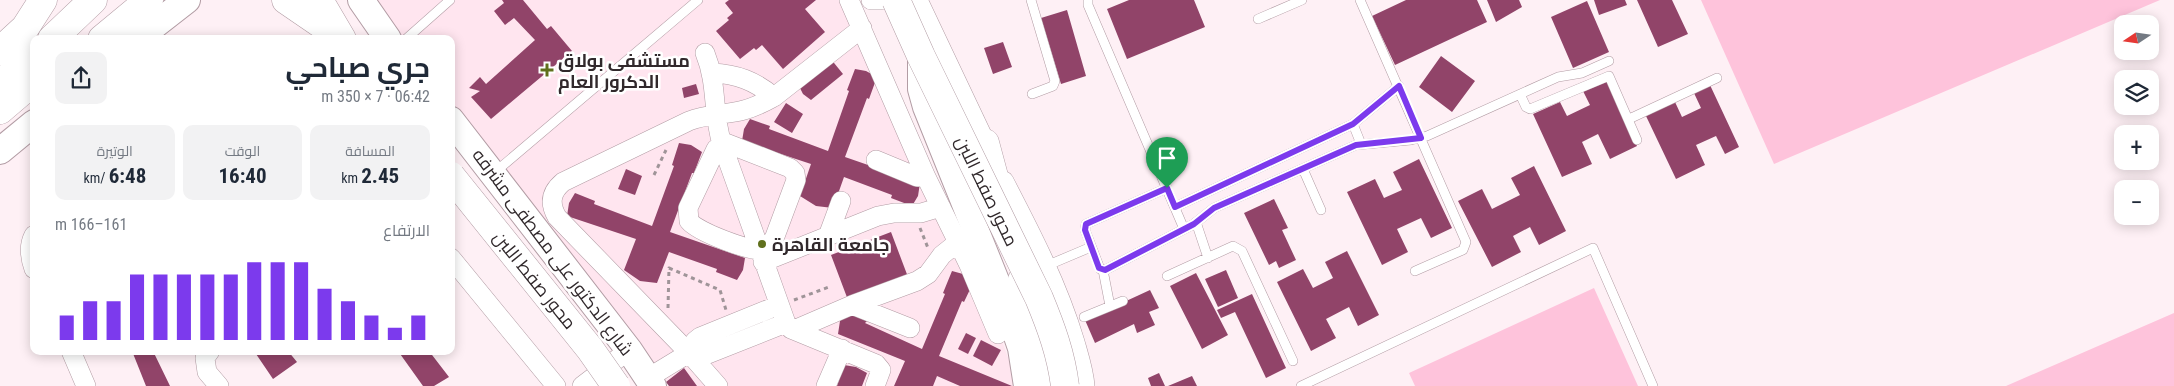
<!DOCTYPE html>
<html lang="ar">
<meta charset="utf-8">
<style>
body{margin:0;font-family:"Roboto Condensed",Cairo,sans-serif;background:#f2f2f3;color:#1f2937;direction:rtl;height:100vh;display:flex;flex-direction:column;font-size:19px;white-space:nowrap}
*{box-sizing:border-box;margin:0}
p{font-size:16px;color:#747a83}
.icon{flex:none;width:28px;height:28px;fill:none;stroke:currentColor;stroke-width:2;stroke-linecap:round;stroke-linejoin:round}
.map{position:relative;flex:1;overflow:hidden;direction:ltr}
.panel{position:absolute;left:30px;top:35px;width:425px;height:320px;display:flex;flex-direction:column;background:#fff;border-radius:10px;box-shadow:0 2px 12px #0003;direction:rtl}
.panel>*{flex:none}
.needle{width:32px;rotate:257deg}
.tools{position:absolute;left:2114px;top:15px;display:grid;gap:10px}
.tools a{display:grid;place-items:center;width:45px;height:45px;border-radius:10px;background:#fff;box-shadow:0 2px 12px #0003;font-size:25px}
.pin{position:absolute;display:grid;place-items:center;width:42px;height:42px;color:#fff;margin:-51px -21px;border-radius:50% 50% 50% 0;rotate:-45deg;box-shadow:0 0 5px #0007}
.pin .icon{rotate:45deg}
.round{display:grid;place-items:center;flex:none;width:52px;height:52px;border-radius:10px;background:#f2f2f3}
.summary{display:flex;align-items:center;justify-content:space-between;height:85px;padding:0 25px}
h1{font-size:28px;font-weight:700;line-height:38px}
.metrics{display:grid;grid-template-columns:repeat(3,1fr);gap:8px;height:85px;padding:5px 25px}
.metrics div{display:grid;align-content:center;border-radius:10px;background:#f2f2f3;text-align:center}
.metrics b{font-size:21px;font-weight:700}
.metrics small{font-size:14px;font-weight:400}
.metrics p{font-size:14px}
.chart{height:140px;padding:10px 25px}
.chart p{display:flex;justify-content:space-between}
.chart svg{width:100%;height:90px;margin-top:5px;stroke:#7c3aed;stroke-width:6}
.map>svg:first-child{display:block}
.built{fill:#ffe5ef}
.green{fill:#fec3db}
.building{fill:#914469}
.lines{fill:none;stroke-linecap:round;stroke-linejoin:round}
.lane-casing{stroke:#b29ca4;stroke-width:10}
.street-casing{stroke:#b29ca4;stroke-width:20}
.secondary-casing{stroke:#b29ca4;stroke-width:28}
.primary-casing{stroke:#b29ca4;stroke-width:29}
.highway-casing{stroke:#b29ca4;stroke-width:29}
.path{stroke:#9f9498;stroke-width:3;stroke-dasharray:4 4;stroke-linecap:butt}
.lane{stroke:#fff;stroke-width:9}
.street{stroke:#fff;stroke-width:19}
.secondary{stroke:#fff;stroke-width:26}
.primary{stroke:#fff;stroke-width:28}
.highway{stroke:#fff;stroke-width:28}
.primary-bridge-casing{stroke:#b29ca4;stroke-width:29;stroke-linecap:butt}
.primary-bridge{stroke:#fff;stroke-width:28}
.route-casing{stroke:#fff;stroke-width:10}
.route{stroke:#7c3aed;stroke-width:6}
.poi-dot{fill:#60701d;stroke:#fff;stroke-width:2}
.labels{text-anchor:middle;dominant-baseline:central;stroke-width:5;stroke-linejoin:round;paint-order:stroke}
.poi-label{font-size:18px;font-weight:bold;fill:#31292c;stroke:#fff;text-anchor:start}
.street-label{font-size:18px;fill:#31292c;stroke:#fff}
</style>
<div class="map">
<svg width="2174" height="386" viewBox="0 0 2174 386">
<rect width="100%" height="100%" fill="#fef0f5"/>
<path class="built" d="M372,0H855L989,304L1012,369L1015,386H669L516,183L451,100V39H403Z"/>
<path class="green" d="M1701,0H2160L1774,164Z
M1594,288L1638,386H1415L1409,373Z
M2174,313V386H2006Z"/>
<path class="building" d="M502,0H523L547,29L551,26L572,51L491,119L471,97L480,91L469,88L480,77L486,84L535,40L514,18L505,25L494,11L504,3Z
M729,0H816L805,9L825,32L783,69L762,45L756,50L754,48L740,59L716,31L729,20L727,18L733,13L725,3Z
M1129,0H1194L1205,27L1127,59L1107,9Z
M1406,0H1477L1487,22L1395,65L1372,16Z
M1487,0H1519L1522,7L1496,22Z
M1594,0H1625L1627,5L1599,15Z
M1637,0H1672L1688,34L1658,47Z
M1587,1L1609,52L1573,68L1551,17Z
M1067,10L1086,76L1061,84L1041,18Z
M1003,42L1012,67L993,74L984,48Z
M1441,56L1475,81L1452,112L1419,87Z
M830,58L843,74L811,100L803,94L798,84Z
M855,69L866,71L877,77L869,99L867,98L845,157L920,183L918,196L912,206L891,198L892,195L844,177L833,208L816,206L800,196L811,164L742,141L744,129L750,119L770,126L769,129L828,151L849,91L847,90Z
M1607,80L1637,146L1610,159L1598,134L1582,142L1592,164L1562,177L1533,114L1560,102L1567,116L1590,105L1583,91Z
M696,84L699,94L684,98L682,88Z
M1710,85L1739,147L1725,154L1716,136L1696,145L1705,165L1676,179L1646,116L1675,102L1682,117L1701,108L1694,93Z
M786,103L803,114L792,133L774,122Z
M679,143L691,145L702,152L694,173H692L670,232L745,258L743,270L737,280L716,272L717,269L669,252L657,283L640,281L624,270L636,239L567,216L569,203L575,193L595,201L594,204L652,226L674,166L672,165Z
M1419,159L1452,228L1431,238L1421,218L1397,229L1408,252L1382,265L1347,192L1375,179L1384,198L1402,190L1393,172Z
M1534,166L1566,231L1539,245L1530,227L1513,236L1521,252L1492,267L1458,201L1482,189L1492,209L1520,195L1511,178Z
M626,169L642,176L635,195L618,189Z
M1274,199L1288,228L1282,230L1296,260L1279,268L1276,261L1269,265L1244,213Z
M891,232L908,277L848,300L831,255Z
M1347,251L1379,315L1358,326L1349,307L1326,319L1336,338L1311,351L1277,282L1303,269L1313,288L1333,278L1325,262Z
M1226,270L1238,298L1218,307L1205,279Z
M952,271L963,274L974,281L964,302L962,301L939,356L1012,386H960L937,376L933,386H894L905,361L838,334L840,321L847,312L867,321L865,323L922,349L945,294L943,293Z
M1196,273L1228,335L1202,349L1170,286Z
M1150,290L1159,308L1149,312L1155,325L1137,333L1134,324L1095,343L1085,320Z
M1252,294L1286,368L1266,378L1235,312L1221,318L1217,310Z
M966,333L976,338L968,354L958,349Z
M981,340L1001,350L992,366L973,356Z
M132,351H153L170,386H146Z
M254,351H288L297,362L273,379Z
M398,351H429L449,377L434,386H423Z
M844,365L856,367L867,373L862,386H837Z
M684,368L697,386H669L666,382Z
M1159,373L1165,386H1151L1148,378Z
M1192,376L1197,386H1168Z"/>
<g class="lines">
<g class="lane-casing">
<path id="lane" d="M1031,0L1055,81L1053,86L1032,94
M1088,0V5L1184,229
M1360,0L1466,242L1463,250L1415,271
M1258,19L1302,0
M406,39L450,0
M1520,94L1526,107L1530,109L1609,76L1637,140
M1629,119L1717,78
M1353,124L1361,144
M1303,169L1321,210
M494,173L698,0
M1167,188L1086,224L1085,230L1100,269L1105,270L1194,224L1214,208L1356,145L1411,140L1427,136L1558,77L1582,73L1609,61
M1175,207L1353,124L1399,86
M1196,222L1208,258
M1046,266L1091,247
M1103,270L1110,306
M1167,276L1233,246L1242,251L1293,361
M1084,317L1123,301
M1301,386L1593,248L1653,386"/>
</g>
<g class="street-casing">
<path id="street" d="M849,0L926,177L969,265L998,334
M871,0H881
M918,0L991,154
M705,53C718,85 712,112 722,144L786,323L791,329L876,364L881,370L875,386
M712,73C737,74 755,81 774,97
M726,143L790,168L795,173L796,180L774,239L764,250C750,252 698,232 689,221L688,208L716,149Z
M876,160L917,177H926
M1004,181C1031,233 1058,285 1075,342C1079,356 1084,371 1085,386
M34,235C28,246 30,258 34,269
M828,236L841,201
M451,258L556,386
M763,262L878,216L894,213H921L941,207
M852,305L910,328
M794,330L852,305L917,281L928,274L942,255L957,243
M71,351L86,386
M210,351L205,358L207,372L219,386
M689,353L708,354L786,323
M648,378L689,353L695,341L700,337L779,305
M582,386L629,350
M718,386L689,353L557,217C549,203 551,192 563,182L689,121C707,114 725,115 744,110C755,107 765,102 774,97L862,28
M826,386L842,349"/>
</g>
<g class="secondary-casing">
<path id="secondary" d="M361,0L388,39
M137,39L187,0
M921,56V89L926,107L1009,313L1021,348L1027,386
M451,120L629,350L653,386
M0,151L34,123"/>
</g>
<g class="primary-casing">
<path id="primary" d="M319,0L342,39
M985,143L1003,210
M1022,280L1041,353L1044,386"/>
</g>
<g class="highway-casing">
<path id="highway" d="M286,0L340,37
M52,39L93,0
M102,39L149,0
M0,51L25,28L43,0
M0,84L34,55
M0,110L34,81"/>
</g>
<path class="path" d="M654,175L666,150
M920,228L928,248
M794,300L829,287
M668,308L669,268L720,290L726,310"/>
<use href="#lane" class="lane"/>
<use href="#street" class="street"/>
<use href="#secondary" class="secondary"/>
<use href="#primary" class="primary"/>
<use href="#highway" class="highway"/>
<g class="primary-bridge-casing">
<path id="primary-bridge" d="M896,0L921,56L1039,298C1051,327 1061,354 1065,386
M451,176L590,349L616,386"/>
</g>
<use href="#primary-bridge" class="primary-bridge"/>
</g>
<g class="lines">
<g class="route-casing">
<path id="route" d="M1399,86L1421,138L1356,145L1214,208L1194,224L1105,270L1099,268L1085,230L1086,224L1167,188L1175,207L1353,124Z"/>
</g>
<use href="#route" class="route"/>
</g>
<g class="poi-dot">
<path d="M544.5 62.5h5v5h5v5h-5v5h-5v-5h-5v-5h5z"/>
<circle cx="762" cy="244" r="5"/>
</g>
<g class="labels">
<g class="poi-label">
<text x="558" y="60">مستشفى بولاق<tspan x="558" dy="21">الدكرور العام</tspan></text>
<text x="772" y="244">جامعة القاهرة</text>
</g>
<g class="street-label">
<text transform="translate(987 191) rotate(64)">محور صفط اللبن</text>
<text transform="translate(553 252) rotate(53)">شارع الدكتور على مصطفى مشرفه</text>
<text transform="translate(535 280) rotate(51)">محور صفط اللبن</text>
</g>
</g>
</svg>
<div class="tools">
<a><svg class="needle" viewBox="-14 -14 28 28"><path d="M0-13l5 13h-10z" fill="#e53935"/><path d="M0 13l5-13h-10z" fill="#747a83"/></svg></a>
<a><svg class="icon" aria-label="layers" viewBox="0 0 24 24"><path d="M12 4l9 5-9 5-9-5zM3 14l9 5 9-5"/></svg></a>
<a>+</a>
<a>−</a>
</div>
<div class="pin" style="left:1167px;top:188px;background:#1e9e55"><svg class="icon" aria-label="arrive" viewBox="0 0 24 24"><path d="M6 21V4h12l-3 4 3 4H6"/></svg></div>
<section class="panel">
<div class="summary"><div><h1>جري صباحي</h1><p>06:42 · 7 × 350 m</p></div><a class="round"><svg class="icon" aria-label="share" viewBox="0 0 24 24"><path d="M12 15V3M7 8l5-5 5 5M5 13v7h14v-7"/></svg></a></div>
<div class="metrics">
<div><p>المسافة</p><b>2.45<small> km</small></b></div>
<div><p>الوقت</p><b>16:40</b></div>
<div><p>الوتيرة</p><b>6:48<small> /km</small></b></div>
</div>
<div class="chart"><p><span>الارتفاع</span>161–166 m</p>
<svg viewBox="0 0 160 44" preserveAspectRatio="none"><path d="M5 44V32M15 44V25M25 44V25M35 44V12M45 44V12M55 44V12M65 44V12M75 44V12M85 44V6M95 44V6M105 44V6M115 44V19M125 44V25M135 44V32M145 44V38M155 44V32"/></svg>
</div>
</section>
</div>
